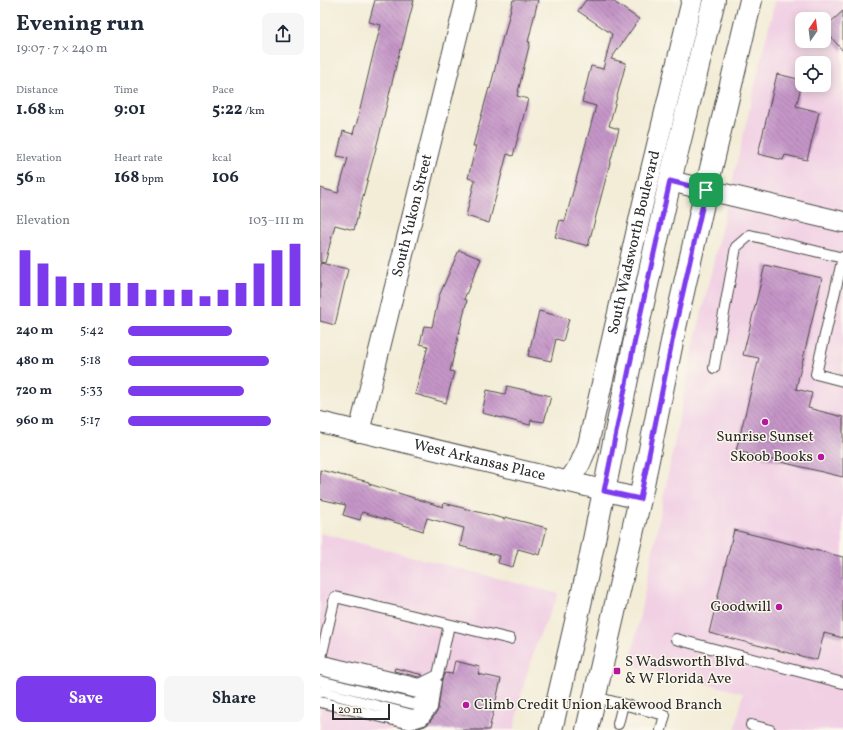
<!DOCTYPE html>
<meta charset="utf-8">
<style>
body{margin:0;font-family:Vollkorn,serif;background:#f6f6f7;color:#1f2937;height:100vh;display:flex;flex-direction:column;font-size:15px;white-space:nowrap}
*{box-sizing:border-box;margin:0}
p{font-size:13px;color:#747a83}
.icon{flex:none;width:22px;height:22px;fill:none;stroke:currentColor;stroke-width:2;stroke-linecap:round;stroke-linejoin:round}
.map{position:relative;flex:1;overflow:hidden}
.details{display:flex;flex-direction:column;background:#fff;width:320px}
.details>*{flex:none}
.needle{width:26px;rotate:14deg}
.buttons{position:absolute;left:475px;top:12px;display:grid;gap:8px}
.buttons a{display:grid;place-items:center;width:36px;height:36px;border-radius:8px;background:#fff;box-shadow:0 2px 10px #0003;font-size:20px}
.scale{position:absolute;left:12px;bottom:10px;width:58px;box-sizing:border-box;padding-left:4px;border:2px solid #2b2b2b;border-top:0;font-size:11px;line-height:14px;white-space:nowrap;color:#2b2b2b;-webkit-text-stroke:3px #fbf7ec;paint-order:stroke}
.pin{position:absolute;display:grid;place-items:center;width:34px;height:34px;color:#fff;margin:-17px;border-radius:8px;box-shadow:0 2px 6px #0006}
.round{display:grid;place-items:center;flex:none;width:42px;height:42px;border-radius:8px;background:#f6f6f7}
.overview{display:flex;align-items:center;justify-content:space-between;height:68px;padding:0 16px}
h1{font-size:22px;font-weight:700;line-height:30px}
.metrics{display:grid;grid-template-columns:repeat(3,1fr);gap:6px;height:68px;padding:4px 16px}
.metrics div{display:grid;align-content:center}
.metrics b{font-size:17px;font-weight:700}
.metrics small{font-size:11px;font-weight:400}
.metrics p{font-size:11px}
.chart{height:112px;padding:8px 16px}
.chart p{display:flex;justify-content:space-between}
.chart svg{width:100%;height:72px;margin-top:4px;stroke:#7c3aed;stroke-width:6}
.button{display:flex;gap:8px;margin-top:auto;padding:8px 16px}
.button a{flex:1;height:46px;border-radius:8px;background:#7c3aed;color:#fff;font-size:16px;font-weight:700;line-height:46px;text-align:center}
.button a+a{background:#f6f6f7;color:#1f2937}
ul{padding:0 16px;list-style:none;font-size:13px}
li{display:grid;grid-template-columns:64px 48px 1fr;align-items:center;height:30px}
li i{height:10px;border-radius:5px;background:#7c3aed}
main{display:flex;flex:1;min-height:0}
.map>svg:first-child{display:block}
.built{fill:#f1d0e4;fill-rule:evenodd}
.building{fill:url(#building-back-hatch)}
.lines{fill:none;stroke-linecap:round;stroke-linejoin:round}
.lane-casing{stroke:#494845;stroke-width:12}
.street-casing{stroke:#494845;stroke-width:22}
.primary-casing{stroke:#494845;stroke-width:24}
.lane{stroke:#fff;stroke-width:10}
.street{stroke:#fff;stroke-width:20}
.primary{stroke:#fff;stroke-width:22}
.route-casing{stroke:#fff;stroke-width:8}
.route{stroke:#7c3aed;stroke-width:5}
.poi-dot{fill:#b5179e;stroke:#fbf7ec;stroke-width:1.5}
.labels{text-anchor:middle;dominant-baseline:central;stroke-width:3;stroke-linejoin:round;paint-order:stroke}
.street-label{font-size:15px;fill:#2b2b2b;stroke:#fbf7ec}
.poi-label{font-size:15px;fill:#2b2b2b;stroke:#fbf7ec;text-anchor:end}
</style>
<main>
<section class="details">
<div class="overview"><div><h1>Evening run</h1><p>19:07 · 7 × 240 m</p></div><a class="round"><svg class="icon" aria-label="share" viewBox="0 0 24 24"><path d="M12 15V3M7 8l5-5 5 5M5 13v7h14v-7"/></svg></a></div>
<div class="metrics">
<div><p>Distance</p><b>1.68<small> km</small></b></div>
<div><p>Time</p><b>9:01</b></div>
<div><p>Pace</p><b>5:22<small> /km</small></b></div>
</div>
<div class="metrics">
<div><p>Elevation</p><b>56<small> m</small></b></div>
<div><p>Heart rate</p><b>168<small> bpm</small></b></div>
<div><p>kcal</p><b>106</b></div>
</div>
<div class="chart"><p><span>Elevation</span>103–111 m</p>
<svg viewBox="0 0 160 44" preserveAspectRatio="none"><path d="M5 44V10M15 44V18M25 44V26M35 44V30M45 44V30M55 44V30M65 44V30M75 44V34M85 44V34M95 44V34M105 44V38M115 44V34M125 44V30M135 44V18M145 44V10M155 44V6"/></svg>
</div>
<ul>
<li><b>240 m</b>5:42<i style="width:59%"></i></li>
<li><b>480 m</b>5:18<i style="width:80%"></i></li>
<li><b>720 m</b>5:33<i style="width:66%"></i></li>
<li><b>960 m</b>5:17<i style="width:81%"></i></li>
</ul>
<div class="button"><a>Save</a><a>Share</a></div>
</section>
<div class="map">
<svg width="523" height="730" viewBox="0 0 523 730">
<defs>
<pattern id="building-back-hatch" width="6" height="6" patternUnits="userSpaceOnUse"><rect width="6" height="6" fill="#c595c8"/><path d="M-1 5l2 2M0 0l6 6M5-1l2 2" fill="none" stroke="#a07aa3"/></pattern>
</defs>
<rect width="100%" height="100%" fill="#fbf7ec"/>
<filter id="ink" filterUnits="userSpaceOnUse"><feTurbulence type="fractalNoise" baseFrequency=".025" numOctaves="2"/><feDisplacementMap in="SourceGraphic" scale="8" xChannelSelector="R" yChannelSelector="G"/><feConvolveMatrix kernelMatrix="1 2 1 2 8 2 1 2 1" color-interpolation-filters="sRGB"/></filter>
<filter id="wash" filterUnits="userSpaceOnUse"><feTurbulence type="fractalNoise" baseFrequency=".012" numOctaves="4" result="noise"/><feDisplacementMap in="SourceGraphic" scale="16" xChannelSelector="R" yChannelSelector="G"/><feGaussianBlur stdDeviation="0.9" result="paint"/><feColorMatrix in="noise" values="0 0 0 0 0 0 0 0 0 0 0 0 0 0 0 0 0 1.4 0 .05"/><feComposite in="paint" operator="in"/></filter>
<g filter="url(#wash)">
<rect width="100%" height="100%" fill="#f3edd8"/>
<path class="built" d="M455,0H523V730H415L423,693L310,665L373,349ZM482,19H504V41H482ZM482,63H504V85H482Z
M0,533L239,594L217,641L202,691L194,730H0Z"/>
<g id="blocks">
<path class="building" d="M55,0H94L81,50L80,49L60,133L34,230L15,225L5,263L0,262V188L18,193L28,158L17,156L23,131L33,134L35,126H36L52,59L61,25L49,22Z
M193,0H218L208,42H210L197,96L208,99L193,156L187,154L169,223L146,216L155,180L148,178L156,146H153L169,88L170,89L183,36H184Z
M266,0H291L319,19L291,59L306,63L289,126L299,129L268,246L235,237L240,220L245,221L276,106L262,102L271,66L283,69L292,34L258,11Z
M523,11V51L504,29V28Z
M457,74L482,80V84L476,106L499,112L487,160L465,155L463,160L438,154Z
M139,250L161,259L144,299L147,300L130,371L134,372L126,403L95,394L108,346L100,344L104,326L112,327L119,296Z
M0,263L28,269L15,325L0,321Z
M445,265L502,278L476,389L492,393L488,408L523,417V477L416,451L439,358L423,355Z
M219,311L249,319L243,341L236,339L231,361L208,356Z
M187,386L231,396L224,422L211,420L210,425L162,413L167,390L185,394Z
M0,470L49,482V484L123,507L124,503L185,519V517L227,528L220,555L198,549L193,567L178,563L180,556L140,546L144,528L107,518L103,531L42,512L40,520L23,515L26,505L0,499Z
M414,530L523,557V638L504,633L497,660L389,633Z
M135,661L160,667L158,674L181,679L169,730H93L105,726L108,724L117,712L118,709L122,680L125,673L132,674Z
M75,668L103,675L99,677L74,671Z"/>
</g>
</g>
<g filter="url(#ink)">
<use href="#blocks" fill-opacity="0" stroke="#494845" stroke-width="1"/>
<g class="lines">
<g class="lane-casing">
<path id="lane" d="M523,257L496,374L523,381
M394,368L416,247L430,235L523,258
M356,639L523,683
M0,660L100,684L118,675L129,625
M0,662L15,597L190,639
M0,670L101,694L115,687L116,682
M0,681L94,704L113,697
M0,691L93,715L112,708
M275,697L345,715L341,730
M0,702L90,724L103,720L112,708L115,687
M298,724L303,704
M431,725L450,730"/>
</g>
<g class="street-casing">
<g id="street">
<path d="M350,181L523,222"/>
<path id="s1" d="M0,422L320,499"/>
<path id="s2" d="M39,432L146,0"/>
<path id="s3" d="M248,482L260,464L268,445L323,203L372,0"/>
</g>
</g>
<g class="primary-casing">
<path id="primary" d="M231,730L267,574L317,330L350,181L394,0
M267,730L320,499L354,332L386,190L431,0"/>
</g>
<use href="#lane" class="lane"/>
<use href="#street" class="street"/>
<use href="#primary" class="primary"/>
</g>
</g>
<g class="lines" filter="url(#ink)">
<g class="route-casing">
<path id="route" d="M350,181L386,190L354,332L320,499L284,491L317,330Z"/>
</g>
<use href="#route" class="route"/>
</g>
<g class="poi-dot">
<circle cx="445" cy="422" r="4"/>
<circle cx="501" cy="457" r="4"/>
<circle cx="459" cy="607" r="4"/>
<rect x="293" y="667" width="8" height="8" rx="2"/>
<circle cx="146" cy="705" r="4"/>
</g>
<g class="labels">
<g class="street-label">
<text stroke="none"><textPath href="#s2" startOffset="223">South Yukon Street</textPath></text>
<text stroke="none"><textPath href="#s3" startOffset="250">South Wadsworth Boulevard</textPath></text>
<text stroke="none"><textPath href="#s1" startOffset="164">West Arkansas Place</textPath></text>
</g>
<g class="poi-label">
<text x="445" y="437" text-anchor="middle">Sunrise Sunset</text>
<text x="493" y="457">Skoob Books</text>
<text x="451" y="607">Goodwill</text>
<text x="305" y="662" text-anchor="start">S Wadsworth Blvd<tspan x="305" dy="17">&amp; W Florida Ave</tspan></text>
<text x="154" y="705" text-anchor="start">Climb Credit Union Lakewood Branch</text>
</g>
</g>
</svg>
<div class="buttons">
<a><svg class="needle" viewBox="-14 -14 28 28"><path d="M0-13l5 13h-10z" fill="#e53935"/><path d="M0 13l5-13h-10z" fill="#747a83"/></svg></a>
<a><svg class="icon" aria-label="locate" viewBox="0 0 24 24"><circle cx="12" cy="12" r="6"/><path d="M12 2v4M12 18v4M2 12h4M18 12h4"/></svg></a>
</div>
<div class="scale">20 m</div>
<div class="pin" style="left:386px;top:190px;background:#1e9e55"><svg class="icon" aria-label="arrive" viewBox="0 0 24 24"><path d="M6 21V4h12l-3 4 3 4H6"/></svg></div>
</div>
</main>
